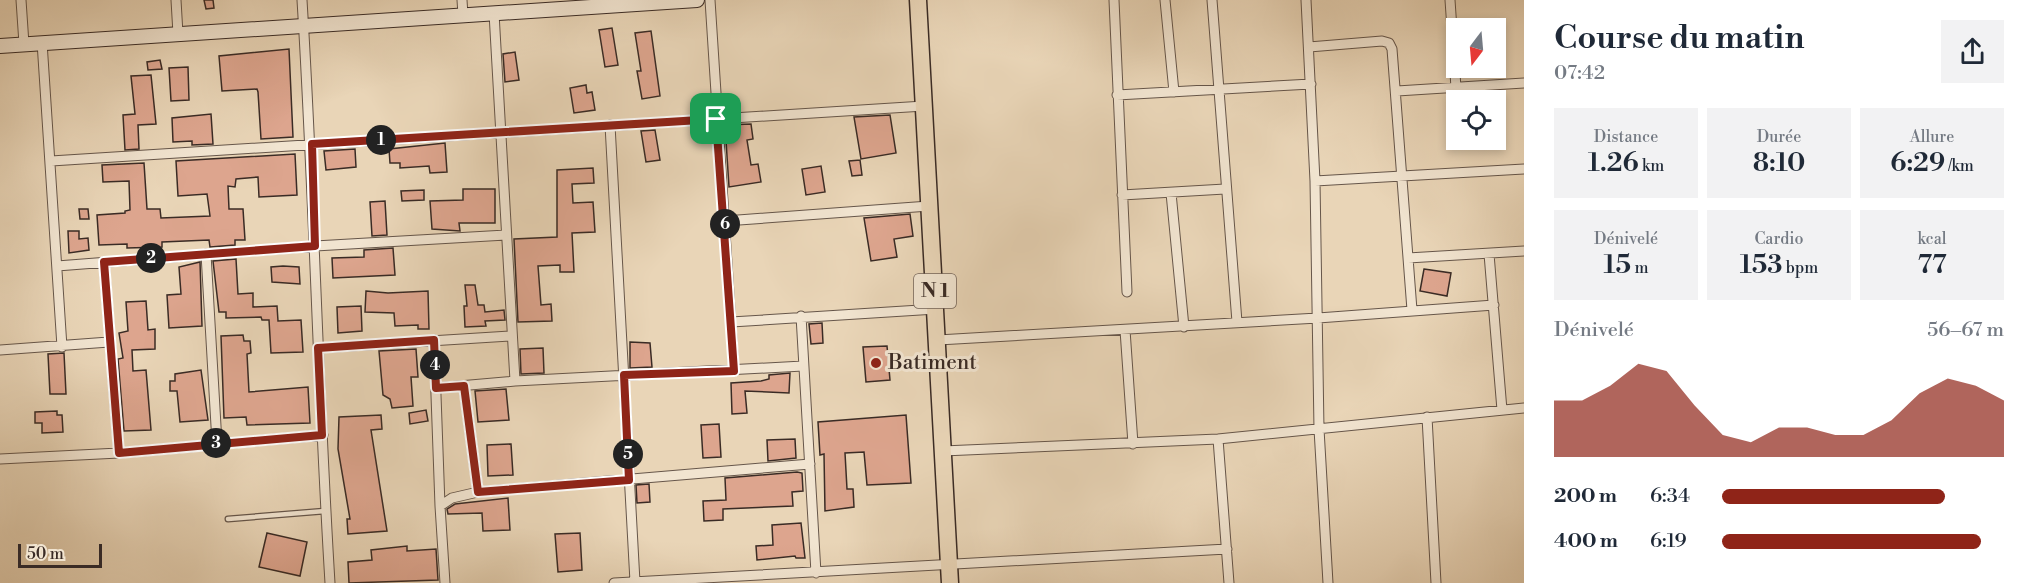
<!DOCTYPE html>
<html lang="fr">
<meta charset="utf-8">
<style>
body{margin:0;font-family:"Libre Bodoni",serif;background:#f2f2f3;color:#1f2937;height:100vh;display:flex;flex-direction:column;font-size:22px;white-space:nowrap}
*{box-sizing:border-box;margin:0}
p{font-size:20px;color:#747a83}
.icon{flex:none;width:33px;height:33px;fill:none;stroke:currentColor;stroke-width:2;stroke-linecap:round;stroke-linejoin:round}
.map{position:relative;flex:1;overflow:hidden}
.details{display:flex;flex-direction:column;background:#fff;width:510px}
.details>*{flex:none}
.needle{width:39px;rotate:196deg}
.controls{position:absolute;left:1446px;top:18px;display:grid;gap:12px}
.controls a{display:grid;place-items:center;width:60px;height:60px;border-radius:0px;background:#fff;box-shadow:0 3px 9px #0003;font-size:30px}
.scale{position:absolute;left:18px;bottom:15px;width:84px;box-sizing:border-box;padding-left:6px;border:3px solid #3a2b25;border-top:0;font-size:16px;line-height:21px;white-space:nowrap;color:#3a2b25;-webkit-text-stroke:4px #f1e4d0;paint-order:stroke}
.pin{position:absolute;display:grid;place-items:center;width:51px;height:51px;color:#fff;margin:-26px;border-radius:12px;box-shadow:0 3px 9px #0006}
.km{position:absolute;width:30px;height:30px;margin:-15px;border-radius:50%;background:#222;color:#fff;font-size:16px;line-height:30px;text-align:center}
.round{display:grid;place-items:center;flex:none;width:63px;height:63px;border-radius:0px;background:#f2f2f3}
.head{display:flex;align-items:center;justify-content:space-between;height:102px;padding:0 30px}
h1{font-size:33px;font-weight:600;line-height:45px}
.figures{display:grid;grid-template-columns:repeat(3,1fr);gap:9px;height:102px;padding:6px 30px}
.figures div{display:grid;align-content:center;border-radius:0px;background:#f2f2f3;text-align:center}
.figures b{font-size:26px;font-weight:600}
.figures small{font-size:16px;font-weight:400}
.figures p{font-size:16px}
.chart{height:168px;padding:12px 30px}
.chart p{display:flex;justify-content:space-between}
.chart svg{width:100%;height:108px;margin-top:6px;fill:#8f2418;opacity:.7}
ul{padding:0 30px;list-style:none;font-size:20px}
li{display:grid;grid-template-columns:96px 72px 1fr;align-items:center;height:45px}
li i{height:15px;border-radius:8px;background:#8f2418}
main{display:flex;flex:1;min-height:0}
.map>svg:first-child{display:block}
.building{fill:#dda58e;stroke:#3a2b25;stroke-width:1.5}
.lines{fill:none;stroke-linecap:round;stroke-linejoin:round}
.service-casing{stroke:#66564a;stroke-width:7}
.minor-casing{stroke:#66564a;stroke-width:11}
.secondary-casing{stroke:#3a2b25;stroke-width:16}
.trunk-casing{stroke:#3a2b25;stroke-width:19}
.service{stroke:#f1e4d0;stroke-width:4.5}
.minor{stroke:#f1e4d0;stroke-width:9}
.secondary{stroke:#f1e4d0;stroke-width:14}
.trunk{stroke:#e9d5b7;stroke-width:16}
.route-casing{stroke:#fff;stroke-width:12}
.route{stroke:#8f2418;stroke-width:8}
.poi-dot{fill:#8f2418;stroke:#f1e4d0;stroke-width:2}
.labels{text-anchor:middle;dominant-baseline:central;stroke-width:6;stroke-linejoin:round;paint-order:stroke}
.shield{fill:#f1e4d0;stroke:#716258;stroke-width:1.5}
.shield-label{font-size:20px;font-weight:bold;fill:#3a2b25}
.poi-label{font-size:21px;fill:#3a2b25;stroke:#f1e4d0;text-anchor:start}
</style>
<main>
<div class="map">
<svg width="1524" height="583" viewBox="0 0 1524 583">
<rect width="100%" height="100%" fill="#e9d5b7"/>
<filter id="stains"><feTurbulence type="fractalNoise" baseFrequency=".00333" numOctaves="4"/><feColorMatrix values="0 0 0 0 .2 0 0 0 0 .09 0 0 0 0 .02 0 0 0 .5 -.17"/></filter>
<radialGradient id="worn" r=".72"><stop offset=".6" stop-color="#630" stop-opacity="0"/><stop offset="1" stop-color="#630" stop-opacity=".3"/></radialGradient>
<path class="building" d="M204,0H213L214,8L206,9Z
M612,28L618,65L605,67L599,30Z
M651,31L660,96L642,99L637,71H641L635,33Z
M289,49L293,137L261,139L258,92L257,89L222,91L219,56Z
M515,52L519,80L505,82L503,54Z
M160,60L162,69L148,70L147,62Z
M188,67L189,100L171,101L169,68Z
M151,75L156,124L138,125L139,149L125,150L123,115L135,114L131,76Z
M586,85L587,93L592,92L595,110L574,113L570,88Z
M211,114L213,144L192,145V141L173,142L172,118Z
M890,115L896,153L861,159L854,117Z
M751,124L753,139L747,140L751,165L758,164L761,182L729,187L725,125Z
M655,130L660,160L646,162L641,131Z
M445,143L447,172L430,173L429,166L400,168V163H390L389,149Z
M355,149L356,167L326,170L324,151Z
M295,154L297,195L259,197L258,177L236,179L235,187L228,186L229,209H243L245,240H235V245L210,247L209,240L162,242V247L127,248V244L99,245L97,215L125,213V211L130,210L129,181L103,182L102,165L144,163L147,209H160L161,218L210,216L207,194L178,196L176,161Z
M860,160L862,175L852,176L849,161Z
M821,166L825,192L806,195L802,169Z
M593,168L594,183L572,184L573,203L593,202L595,232L572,233L574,272H560V265L538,266L541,305L551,304L552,321L518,322L514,239L557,237V170Z
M463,189H495V223H459L460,231L432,229L430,201L463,200Z
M424,190V200L402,201L401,191Z
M385,201L387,235L372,236L370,202Z
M79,209H88L89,219H80Z
M910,214L913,236L894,239L897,257L871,261L864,218Z
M68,231H79V239L88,238L89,250L69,253Z
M393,248L395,275L333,278L332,258L364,257V250Z
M236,259L238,294L253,293V307L277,306L278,321L301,320L303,352L271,353L269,320H262L261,317L226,318V312H219L213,261Z
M200,262L202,326L169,328L167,295L181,294L179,267Z
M283,266L299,267L300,284L272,282L271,267Z
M1424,269L1451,273L1447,296L1420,291Z
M465,285H475L478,305H484L485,312L504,310L505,320L485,321L486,326L465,327L464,306H467Z
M366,291L388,293L428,291L429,329H418V325L395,326L394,313L365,312Z
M146,301L148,330L155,329V349L132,350L133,371L146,370L151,430L124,431L118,359L123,358L119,333L128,331L126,302Z
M361,306L362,331L338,333L337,307Z
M822,323L823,343L811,344L809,324Z
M243,335L244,341H250L251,353L247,354L249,392L308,387L310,423L247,425L246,417L224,418L221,336Z
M630,342L650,343L652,367L630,368Z
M887,346L890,380L866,382L863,347Z
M543,348L544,373L521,374L520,349Z
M416,349L418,377H411L413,406L392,408L390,399L383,395L379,351Z
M64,353L66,394H50L48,354Z
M201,370L208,420L180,422L177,391H170V381H175V374Z
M790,373L789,393L745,391L747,413L732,414L731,383L761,381L769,379V375Z
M506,389L509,420L478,422L475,391Z
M426,410L428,421L410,424L409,413Z
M57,411V415H62L63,432L42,433V423H35V412Z
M381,415L382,429L371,430L387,531L348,534L347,519H350L338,449L339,417Z
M906,415L911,483L867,485L864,452L845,453L847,489H853L854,507L825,511L824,454L820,455L818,422Z
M719,424L721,457L703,458L701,425Z
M795,439L796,458L768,461L767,440Z
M511,444L513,475L488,476L487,445Z
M797,472L802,473L803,491L792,492L793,506L723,509V520L704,521L703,501L726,500L725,478Z
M649,484L650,502L637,503L636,485Z
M508,498L510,530L483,531L482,513L448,514L447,509L455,504Z
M801,523L805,558H796L795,556L757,560L756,546L773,545L772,525Z
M267,533L307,542L300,576L259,567Z
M580,533L582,570L558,572L555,534Z
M407,546V551L436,549L438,580L349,583L348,562L372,560L371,550Z"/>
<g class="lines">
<g class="service-casing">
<path id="service" d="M228,519L325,511"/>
</g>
<g class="minor-casing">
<path id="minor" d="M21,0L24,44
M176,0L178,34
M302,0C314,194 318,389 330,583
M462,0L463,15
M710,0L734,371
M1114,0L1127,292
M1165,0L1174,92
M1212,0L1237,322
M1306,0L1315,181L1319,429L1328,583
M1450,0L1456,88
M494,13L515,381
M42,42L62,347
M1309,47L1382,41L1389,43L1392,49L1412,310
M1397,91L1524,83
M1117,95L1311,84
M610,125L635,582
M51,161L924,106
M1315,181L1524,169
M1171,193L1184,327
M1122,195L1225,189
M725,221L929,206
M206,254L217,443
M1489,254L1502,410
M1408,258L1524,251
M104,262L119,453
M57,266L315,246L506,235
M801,316L816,573
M731,322L936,309
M1125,330L1133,444
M434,340L440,506
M938,340L1318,318L1494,305
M318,348L510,336
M0,350L109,342
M464,386L478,492
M436,388L515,381L803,366
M1427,417L1436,583
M1218,439L1229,583
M943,451L1218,439L1524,408
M0,459L119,453L323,435
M445,583L440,506L452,498L478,492L810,464
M614,583L1227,549"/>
</g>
<g class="secondary-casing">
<path id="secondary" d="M0,46L697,0"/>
</g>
<g class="trunk-casing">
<path id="trunk" d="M918,0L950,583"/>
</g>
<use href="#service" class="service"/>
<use href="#minor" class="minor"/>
<use href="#secondary" class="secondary"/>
<use href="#trunk" class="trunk"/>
</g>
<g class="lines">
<g class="route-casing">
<path id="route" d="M716,119L734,371L624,375L629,480L478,492L464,386L436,388L434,340L318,348L322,435L119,453L104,262L315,246L312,144Z"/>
</g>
<use href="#route" class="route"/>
</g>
<circle class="poi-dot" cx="876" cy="363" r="6"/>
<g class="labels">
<rect class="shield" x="914" y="274" width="42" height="34" rx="4.5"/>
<g class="shield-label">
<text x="935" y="291">N 1</text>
</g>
<g class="poi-label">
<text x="888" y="363">Batiment</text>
</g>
</g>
<rect width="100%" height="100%" filter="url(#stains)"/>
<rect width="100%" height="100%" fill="url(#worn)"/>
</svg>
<div class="controls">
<a><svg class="needle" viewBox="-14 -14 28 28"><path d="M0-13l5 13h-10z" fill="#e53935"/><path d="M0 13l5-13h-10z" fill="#747a83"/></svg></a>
<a><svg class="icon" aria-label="locate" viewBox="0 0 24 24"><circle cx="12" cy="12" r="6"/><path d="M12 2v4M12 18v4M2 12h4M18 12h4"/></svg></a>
</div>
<div class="scale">50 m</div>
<div class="pin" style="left:716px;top:119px;background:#1e9e55"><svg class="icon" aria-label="arrive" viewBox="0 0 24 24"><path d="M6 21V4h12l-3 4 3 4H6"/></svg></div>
<b class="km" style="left:381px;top:140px">1</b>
<b class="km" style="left:151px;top:258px">2</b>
<b class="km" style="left:216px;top:443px">3</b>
<b class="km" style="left:435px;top:365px">4</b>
<b class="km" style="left:628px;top:454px">5</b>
<b class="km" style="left:725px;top:224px">6</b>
</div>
<section class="details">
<div class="head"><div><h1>Course du matin</h1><p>07:42</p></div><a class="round"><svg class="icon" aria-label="share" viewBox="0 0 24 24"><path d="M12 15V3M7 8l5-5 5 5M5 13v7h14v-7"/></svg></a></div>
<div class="figures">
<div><p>Distance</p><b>1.26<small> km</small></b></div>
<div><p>Durée</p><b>8:10</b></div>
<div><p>Allure</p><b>6:29<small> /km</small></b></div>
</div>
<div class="figures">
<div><p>Dénivelé</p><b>15<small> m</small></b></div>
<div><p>Cardio</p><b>153<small> bpm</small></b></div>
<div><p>kcal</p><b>77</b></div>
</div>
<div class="chart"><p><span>Dénivelé</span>56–67 m</p>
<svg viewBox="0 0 160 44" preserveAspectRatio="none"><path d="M0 44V21L10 21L20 15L30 6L40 9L50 23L60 35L70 38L80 32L90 32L100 35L110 35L120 29L130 18L140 12L150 15L160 21V44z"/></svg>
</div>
<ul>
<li><b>200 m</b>6:34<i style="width:79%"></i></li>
<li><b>400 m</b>6:19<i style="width:92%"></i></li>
</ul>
</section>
</main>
